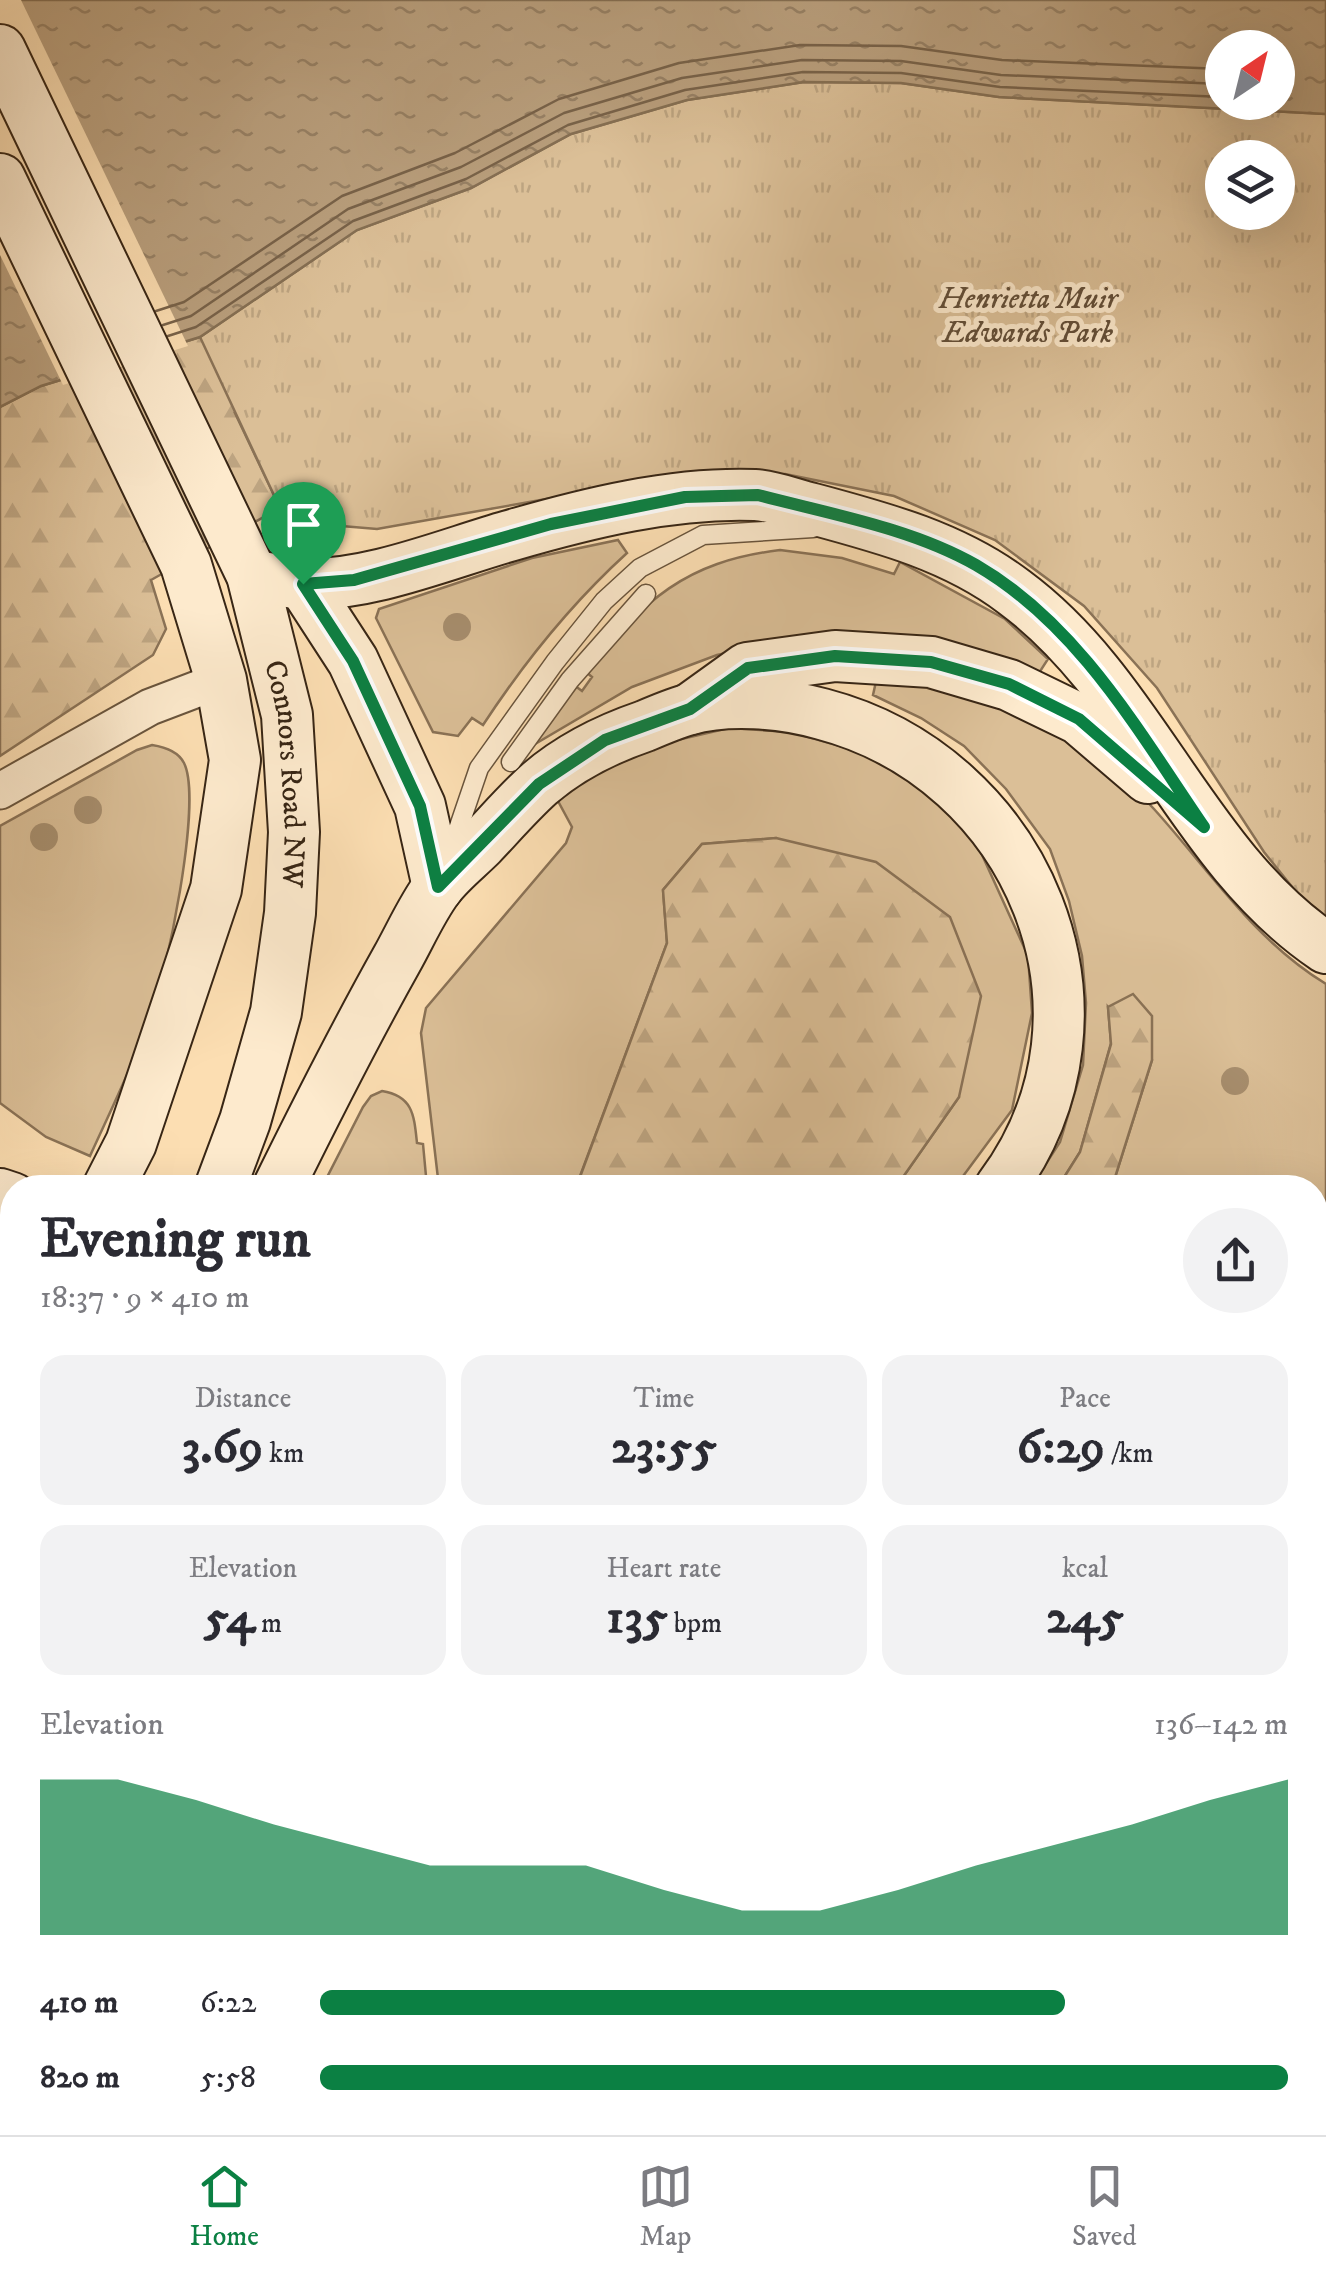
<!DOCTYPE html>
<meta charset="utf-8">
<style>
body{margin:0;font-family:"IM FELL DW Pica",serif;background:#f2f2f3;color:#2b2b33;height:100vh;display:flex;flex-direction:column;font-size:38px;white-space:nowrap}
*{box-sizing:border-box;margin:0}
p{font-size:32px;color:#7c7c81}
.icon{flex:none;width:55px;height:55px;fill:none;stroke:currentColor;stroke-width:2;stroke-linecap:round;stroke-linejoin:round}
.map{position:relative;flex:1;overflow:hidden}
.details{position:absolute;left:0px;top:1175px;width:1328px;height:960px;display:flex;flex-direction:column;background:#fff;border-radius:40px 40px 0 0;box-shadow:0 10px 40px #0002}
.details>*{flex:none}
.needle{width:65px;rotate:35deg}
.controls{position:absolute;left:1205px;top:30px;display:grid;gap:20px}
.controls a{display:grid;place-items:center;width:90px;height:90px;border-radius:50%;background:#fff;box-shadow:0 10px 40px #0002;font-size:50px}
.pin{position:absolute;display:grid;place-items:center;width:85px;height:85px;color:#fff;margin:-102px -42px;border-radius:50% 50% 50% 0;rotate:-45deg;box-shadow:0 0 10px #0007}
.pin .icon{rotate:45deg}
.round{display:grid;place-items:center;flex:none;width:105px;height:105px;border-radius:52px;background:#f2f2f3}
.overview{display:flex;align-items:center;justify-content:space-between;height:170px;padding:0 40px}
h1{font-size:55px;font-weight:700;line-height:75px}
.metrics{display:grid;grid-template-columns:repeat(3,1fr);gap:15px;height:170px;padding:10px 40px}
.metrics div{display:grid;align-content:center;border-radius:25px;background:#f2f2f3;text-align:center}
.metrics b{font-size:50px;font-weight:700}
.metrics small{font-size:28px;font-weight:400}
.metrics p{font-size:28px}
.chart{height:280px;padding:20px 40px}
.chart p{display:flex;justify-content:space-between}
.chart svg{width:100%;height:180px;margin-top:10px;fill:#0b8043;opacity:.7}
ul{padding:0 40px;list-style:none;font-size:32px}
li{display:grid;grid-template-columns:160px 120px 1fr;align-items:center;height:75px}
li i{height:25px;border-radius:12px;background:#0b8043}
.dock{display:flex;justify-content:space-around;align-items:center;height:140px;border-top:2px solid #e1e1e2;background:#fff;font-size:28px;color:#7c7c81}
.dock a{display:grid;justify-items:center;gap:5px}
.dock .current{color:#0b8043}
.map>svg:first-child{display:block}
.grass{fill:#dbbf97;stroke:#8a7256;stroke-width:2.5}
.forest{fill:url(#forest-firs);stroke:#8a7256;stroke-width:2.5;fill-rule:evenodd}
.park{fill:url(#park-tufts);stroke:#8a7256;stroke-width:2.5;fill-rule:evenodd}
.water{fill:url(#water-ripples);stroke:#856f53;stroke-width:2.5;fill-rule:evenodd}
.pier{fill:#fcdeb2}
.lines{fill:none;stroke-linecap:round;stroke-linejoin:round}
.shore{stroke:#786249;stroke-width:2.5}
.lane-casing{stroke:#69543c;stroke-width:21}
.street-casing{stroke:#69543c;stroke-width:39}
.secondary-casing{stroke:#382615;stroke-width:54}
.lane{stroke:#fdeacd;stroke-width:18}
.street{stroke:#fdeacd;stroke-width:35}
.secondary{stroke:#fdeacd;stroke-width:50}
.secondary-bridge-casing{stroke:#382615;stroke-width:54;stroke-linecap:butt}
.secondary-bridge{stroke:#fdeacd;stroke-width:50}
.tree{fill:#a78e6e}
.route-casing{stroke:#fff;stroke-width:20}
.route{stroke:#0b8043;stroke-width:12}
.labels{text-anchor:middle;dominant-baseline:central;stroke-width:10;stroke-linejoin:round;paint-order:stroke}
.park-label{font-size:30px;font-style:italic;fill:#614c36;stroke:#fdeacd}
.street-label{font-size:30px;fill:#382615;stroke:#fdeacd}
</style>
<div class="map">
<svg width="1326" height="2135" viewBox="0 0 1326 2135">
<defs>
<pattern id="forest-firs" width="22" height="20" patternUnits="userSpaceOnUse" patternTransform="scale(2.5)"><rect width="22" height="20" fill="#dbbf97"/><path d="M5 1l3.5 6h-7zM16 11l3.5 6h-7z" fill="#bda481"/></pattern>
<pattern id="park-tufts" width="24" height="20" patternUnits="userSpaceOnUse" patternTransform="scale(2.5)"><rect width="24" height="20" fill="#dbbf97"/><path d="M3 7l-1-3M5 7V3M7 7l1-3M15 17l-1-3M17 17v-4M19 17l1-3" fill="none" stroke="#bda481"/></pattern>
<pattern id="water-ripples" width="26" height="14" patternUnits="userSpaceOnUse" patternTransform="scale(2.5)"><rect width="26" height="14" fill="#b99f7d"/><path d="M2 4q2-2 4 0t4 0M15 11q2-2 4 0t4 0" fill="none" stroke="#978165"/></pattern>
</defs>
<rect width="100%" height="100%" fill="#fcdeb2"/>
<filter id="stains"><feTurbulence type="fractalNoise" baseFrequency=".002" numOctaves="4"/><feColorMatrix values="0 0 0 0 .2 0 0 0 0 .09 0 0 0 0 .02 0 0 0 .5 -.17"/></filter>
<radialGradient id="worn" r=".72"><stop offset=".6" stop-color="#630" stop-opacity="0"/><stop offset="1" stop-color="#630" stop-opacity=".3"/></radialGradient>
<path class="grass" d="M618,540L627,553C571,604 525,661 483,725L472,718L458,736L433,732L376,618L379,609L532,558Z
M780,550L842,558L894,574L900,562L1005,619L1048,659L1039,673L802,637L717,655L632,687L530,747L574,685L582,691L592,677L585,671C646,600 683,562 780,550Z
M877,677C901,681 929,681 953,688C1030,709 1101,750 1154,809C1210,871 1254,940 1326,984V1308L1315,1306V1188L1112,1187L1152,1060L1108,1007L1111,1043L1080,1152L1058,1187H1031L1060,1142L1083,1065L1086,1003L1082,956L1069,901L1050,849L1006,789L964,746L921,718L873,695Z
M729,728L791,732L871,755L931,791L973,835L1028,956L1032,1013L1012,1110L955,1187H896L959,1097L776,838L702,844L663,890L667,943L580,1176L582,1187H439L421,1033L426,1008L566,843L572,827L558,801L586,775L647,747Z
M152,745C165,747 178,751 184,763C203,801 166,979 149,1022C132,1067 110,1112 90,1156L46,1137L0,1103V826L137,750Z
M382,1091C413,1096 414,1115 417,1143L423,1144L427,1187H322L363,1107L371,1096Z
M0,1506L12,1513V1693L0,1728Z
M1315,1546L1326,1548V2001L1315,2004Z
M12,1984V2122L544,2123L543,2135H0V2032Z"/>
<path class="forest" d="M901,83L999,97L1326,114V308L235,413L280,508L151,580L166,629L153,655L0,756V407L41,386L200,337L357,230L471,188L571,134L687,100ZM1222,158H1278V212H1222Z
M776,838L876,862L950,917L981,996L959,1097L896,1187H582L580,1177L667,943L663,890L702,844Z
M1133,994L1152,1016V1060L1112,1187H1058L1080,1152L1111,1044L1108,1007Z
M1315,1306L1326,1308V1460L1315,1458Z
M1326,1722V1802L1315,1809V1726Z
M633,2122H974V2123L924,2135H631Z"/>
<path class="park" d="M804,82L901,83L999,97L1326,114V918L1305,903L1264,852L1157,688L1084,606L995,540L894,496L785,474L642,482L377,529L306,523L280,508L200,337L357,230L471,188L571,134L687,100ZM1222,158H1278V212H1222Z"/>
<path class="water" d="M0,0H1326V114L999,97L901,83L804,82L687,100L571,134L471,188L357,230L200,337L41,386L0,407ZM1222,48H1278V102H1222Z"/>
<path class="pier" d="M0,0H21L188,346L63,385L0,255Z"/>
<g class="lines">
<path class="shore" d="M156,311L184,302L342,196L455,153L559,99L679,63L800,45L901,46L1002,60L1222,69
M163,325L191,316L348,209L461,167L564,113L682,78L802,60L901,61L1001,75L1222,84
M168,336L196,327L353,221L466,179L568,125L685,90L803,72L901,73L1000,87L1222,97"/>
<g class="lane-casing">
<path id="lane" d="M511,762L570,680L646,594
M450,853L479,768L555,662L604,601L640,568L703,535L813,528
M1206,2135L1326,2122"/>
</g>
<g class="street-casing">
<path id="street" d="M0,791L150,707L221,680"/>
</g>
<g class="secondary-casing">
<g id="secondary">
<path id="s1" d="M0,50L252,575L287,715L294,832L290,913L276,1012L245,1121L220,1188"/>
<path d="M0,179L186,565L221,680L235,760L216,889L131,1143L108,1188"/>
<path d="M252,575C269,578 287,583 304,584C370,586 446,554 509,536C588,513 673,492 755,495C774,496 795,505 813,509C884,528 955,547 1014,592C1143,687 1191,857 1326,948"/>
<path d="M303,584L353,661L420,806L438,887"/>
<path d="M690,709L747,668L835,656L931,662L1009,685L1079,719L1148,778"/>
<path d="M278,1188C316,1111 355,1034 397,959C410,936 422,908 438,887C450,871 467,858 481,844C500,824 519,802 539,784C569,758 607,739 645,726C659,720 673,714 687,710C729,698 781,703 822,714C1028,768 1132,1011 1000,1188"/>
<path d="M0,1194L12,1198"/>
<path d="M0,1435L12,1444"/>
<path d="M1315,1519L1326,1521"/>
<path d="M0,1797L12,1761"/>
<path d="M1315,2029L1326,2027"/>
<path d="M579,2122L580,2135"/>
</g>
</g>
<use href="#lane" class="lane"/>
<use href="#street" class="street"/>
<use href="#secondary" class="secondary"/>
<g class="secondary-bridge-casing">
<path id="secondary-bridge" d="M0,1379L12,1387"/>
</g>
<use href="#secondary-bridge" class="secondary-bridge"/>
</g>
<g class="tree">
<circle cx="457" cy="627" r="14"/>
<circle cx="88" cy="810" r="14"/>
<circle cx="44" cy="837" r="14"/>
<circle cx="1235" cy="1081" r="14"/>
</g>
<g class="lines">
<g class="route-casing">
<path id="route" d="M758,495C830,514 911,528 976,565C1078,624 1139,732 1204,827L1079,719L1009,684L931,662L835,656L748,668L690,709L605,740L539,784L438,887L420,806L353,661L303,584L354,580L551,524L685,497Z"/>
</g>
<use href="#route" class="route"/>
</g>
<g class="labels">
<g class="park-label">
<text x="1028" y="299">Henrietta Muir<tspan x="1028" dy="34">Edwards Park</tspan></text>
</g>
<g class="street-label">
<text stroke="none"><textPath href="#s1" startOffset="785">Connors Road NW</textPath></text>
</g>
</g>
<rect width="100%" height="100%" filter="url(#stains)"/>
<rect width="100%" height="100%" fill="url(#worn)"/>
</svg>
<div class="controls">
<a><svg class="needle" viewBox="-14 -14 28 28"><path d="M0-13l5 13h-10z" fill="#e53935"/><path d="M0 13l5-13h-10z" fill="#7c7c81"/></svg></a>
<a><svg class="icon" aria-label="layers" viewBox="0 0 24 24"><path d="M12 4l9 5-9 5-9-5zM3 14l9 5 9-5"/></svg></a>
</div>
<div class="pin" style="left:303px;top:584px;background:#1e9e55"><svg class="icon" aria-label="arrive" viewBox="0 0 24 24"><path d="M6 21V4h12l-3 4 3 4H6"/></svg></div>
<section class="details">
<div class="overview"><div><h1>Evening run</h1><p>18:37 · 9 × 410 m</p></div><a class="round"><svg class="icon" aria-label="share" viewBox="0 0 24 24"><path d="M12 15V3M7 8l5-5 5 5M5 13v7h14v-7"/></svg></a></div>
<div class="metrics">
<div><p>Distance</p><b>3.69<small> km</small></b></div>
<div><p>Time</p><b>23:55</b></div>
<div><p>Pace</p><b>6:29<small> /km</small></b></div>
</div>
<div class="metrics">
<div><p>Elevation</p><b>54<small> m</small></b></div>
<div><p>Heart rate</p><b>135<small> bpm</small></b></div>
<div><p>kcal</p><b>245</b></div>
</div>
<div class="chart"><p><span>Elevation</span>136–142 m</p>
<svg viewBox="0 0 160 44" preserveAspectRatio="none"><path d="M0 44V6L10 6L20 11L30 17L40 22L50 27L60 27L70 27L80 33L90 38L100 38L110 33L120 27L130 22L140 17L150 11L160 6V44z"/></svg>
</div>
<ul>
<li><b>410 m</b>6:22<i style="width:77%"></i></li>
<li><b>820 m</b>5:58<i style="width:100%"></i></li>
</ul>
</section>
</div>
<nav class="dock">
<a class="current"><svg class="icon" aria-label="home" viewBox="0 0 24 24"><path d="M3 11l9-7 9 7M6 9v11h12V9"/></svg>Home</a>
<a><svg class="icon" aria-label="map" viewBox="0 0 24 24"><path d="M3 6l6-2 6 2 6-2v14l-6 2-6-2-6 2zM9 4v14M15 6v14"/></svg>Map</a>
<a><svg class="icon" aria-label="saved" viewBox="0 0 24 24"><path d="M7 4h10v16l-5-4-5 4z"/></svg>Saved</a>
</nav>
